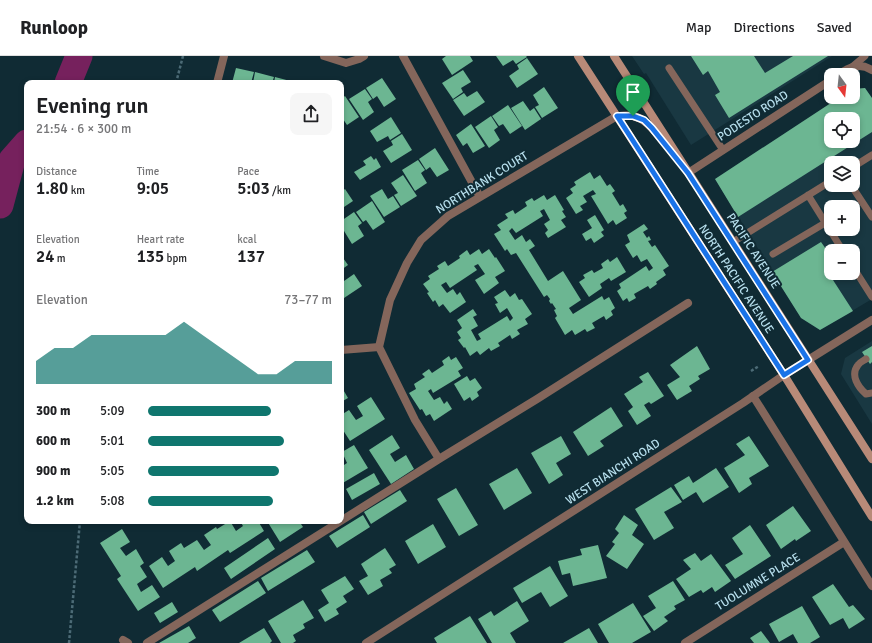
<!DOCTYPE html>
<meta charset="utf-8">
<style>
body{margin:0;font-family:Signika,sans-serif;background:#f6f6f6;color:#202124;height:100vh;display:flex;flex-direction:column;font-size:15px;white-space:nowrap}
*{box-sizing:border-box;margin:0}
p{font-size:13px;color:#757577}
.icon{flex:none;width:22px;height:22px;fill:none;stroke:currentColor;stroke-width:2;stroke-linecap:round;stroke-linejoin:round}
.map{position:relative;flex:1;overflow:hidden}
.panel{position:absolute;left:24px;top:24px;width:320px;height:444px;display:flex;flex-direction:column;background:#fff;border-radius:8px;box-shadow:0 2px 6px #0003}
.panel>*{flex:none}
.needle{width:26px;rotate:165deg}
.fabs{position:absolute;left:824px;top:12px;display:grid;gap:8px}
.fabs a{display:grid;place-items:center;width:36px;height:36px;border-radius:8px;background:#fff;box-shadow:0 2px 6px #0003;font-size:20px}
.pin{position:absolute;display:grid;place-items:center;width:34px;height:34px;color:#fff;margin:-41px -17px;border-radius:50% 50% 50% 0;rotate:-45deg;box-shadow:0 0 4px #0007}
.pin .icon{rotate:45deg}
.round{display:grid;place-items:center;flex:none;width:42px;height:42px;border-radius:8px;background:#f6f6f6}
.summary{display:flex;align-items:center;justify-content:space-between;height:68px;padding:0 12px}
h1{font-size:22px;font-weight:600;line-height:30px}
.metrics{display:grid;grid-template-columns:repeat(3,1fr);gap:6px;height:68px;padding:4px 12px}
.metrics div{display:grid;align-content:center}
.metrics b{font-size:17px;font-weight:600}
.metrics small{font-size:11px;font-weight:400}
.metrics p{font-size:11px}
.chart{height:112px;padding:8px 12px}
.chart p{display:flex;justify-content:space-between}
.chart svg{width:100%;height:72px;margin-top:4px;fill:#0f766e;opacity:.7}
ul{padding:0 12px;list-style:none;font-size:13px}
li{display:grid;grid-template-columns:64px 48px 1fr;align-items:center;height:30px}
li i{height:10px;border-radius:5px;background:#0f766e}
header{display:flex;align-items:center;gap:24px;box-sizing:border-box;height:56px;padding:0 20px;background:#fff;border-bottom:1px solid #e0e0e0}
header strong{font-size:19px}
nav{display:flex;gap:22px;margin-inline-start:auto;font-size:14px}
.map>svg:first-child{display:block}
.built{fill:#193842;fill-rule:evenodd}
.lines{fill:none;stroke-linecap:round;stroke-linejoin:round}
.river{stroke:#76215d;stroke-width:27}
.building{fill:#6cb692;fill-rule:evenodd}
.path{stroke:#4c6b76;stroke-width:2.5;stroke-dasharray:3 2;stroke-linecap:butt}
.service{stroke:#84665b;stroke-width:7}
.minor{stroke:#84665b;stroke-width:8}
.tertiary{stroke:#84665b;stroke-width:8}
.secondary{stroke:#b88a78;stroke-width:8}
.route-casing{stroke:#fff;stroke-width:8}
.route{stroke:#1a73e8;stroke-width:5}
.labels{text-anchor:middle;dominant-baseline:central;stroke-width:4;stroke-linejoin:round;paint-order:stroke}
.street-label{font-size:12px;fill:#b7dfed;stroke:#102b34}
</style>
<header>
<strong>Runloop</strong>
<nav><a>Map</a><a>Directions</a><a>Saved</a></nav>
</header>
<div class="map">
<svg width="872" height="587" viewBox="0 0 872 587">
<rect width="100%" height="100%" fill="#102b34"/>
<path class="built" d="M632,0H832L691,89L646,17L644,18Z
M865,32L872,42V243L820,274L801,262L715,123L840,41H853V33ZM831,63H853V85H831ZM831,107H853V129H831ZM831,151H853V173H831ZM831,195H853V217H831Z
M872,285V368L841,318L845,302Z"/>
<g class="lines">
<path class="river" d="M68,27L79,0
M0,149L12,104L27,87"/>
</g>
<path class="building" d="M446,0H470L473,5L452,19L442,3Z
M496,0H526L527,1L516,8L513,4L503,10Z
M691,0H754L765,17L793,0H828L729,62L715,39L720,36L708,15L703,19Z
M527,2L538,18L517,32L509,20L519,13L517,9Z
M236,12L254,16L251,27H232Z
M463,14L471,26L461,32L463,36L453,43L442,27Z
M255,16L274,21L272,27H253Z
M275,21L294,26L293,27H274Z
M382,22L396,43L384,51L377,40L373,43L366,32Z
M544,31L558,52L542,62L535,51L539,49L533,39Z
M865,32L872,42V76L738,161L715,123L840,41H853V33ZM831,63H853V85H831Z
M365,33L372,43L368,46L374,56L363,64L349,43Z
M477,35L485,46L464,60L453,44L464,37L467,41Z
M345,40L359,61L347,69L341,60V43Z
M523,45L530,55L534,52L541,63L525,74L511,52Z
M508,49L522,70L510,78L503,68L499,70L492,60Z
M491,60L498,71L494,74L500,84L489,92L475,71Z
M391,61L401,77L390,84L388,80L377,86L370,75Z
M471,68L485,90L473,97L467,87L463,90L456,79Z
M402,78L412,94L391,107L383,95L393,89L391,85Z
M435,92L449,114L437,121L430,111L426,114L419,103Z
M371,100L374,104L376,102L381,111L360,124L354,116L366,109L363,105Z
M418,104L425,114L421,117L427,127L415,135L402,114Z
M590,116L594,123L600,119L607,130L610,128L615,135L612,137L620,150L623,148L627,155L624,157L627,162L616,169L613,164L608,168L591,140L596,138L593,134L583,140L587,146L580,150L583,154L576,158L566,142L573,137L570,133L576,129L574,126Z
M403,119L417,140L401,150L394,139L398,137L391,127Z
M345,133L353,145L341,153V136Z
M382,133L388,143L393,140L400,151L384,161L370,140Z
M544,139L547,144L555,139L564,154L562,155L566,161L561,164L566,171L548,182L545,177L548,174L544,168L550,164L544,153L540,155L543,160L516,177L512,172L509,175L515,184L522,179L526,186L530,183L535,190L529,194L548,225L563,215L581,244L569,252L573,258L602,240L604,244L609,241L615,252L611,255L613,259L606,264L604,260L592,267L595,272L587,276L585,273L575,279L572,274L565,279L555,262L557,260L554,254L556,253L552,247L551,248L549,245L550,243L547,239L544,241L516,197L511,199L507,193L505,195L494,178L501,174L497,169L508,162L505,158L513,154L515,158L527,150L525,146L532,142L534,145Z
M372,145L385,166L373,174L366,164L363,166L356,156Z
M354,156L362,167L358,170L364,180L352,188L341,170V165Z
M595,159L604,174L601,176L604,180L594,187L591,182L586,185L582,178L592,172L587,164Z
M644,168L648,173L643,176L647,182L649,180L651,184L648,185L652,191L655,189L669,210L663,214L666,219L656,226L657,228L650,233L648,230L634,238L636,242L629,246L627,242L623,245L617,235L621,232L619,228L646,210L649,215L653,212L647,203L641,206L637,199L633,202L625,189L630,186L627,179Z
M821,186L831,200V217H843L833,224L853,255L820,274L801,262L772,216Z
M479,193L482,198L489,193L495,202L496,201L505,215L495,221L499,227L484,238L475,224L485,218L478,208L474,210L477,214L450,232L446,226L441,229L447,237L453,233L457,239L460,236L466,246L450,257L443,248L439,251L435,244L433,246L427,237L429,236L423,228L430,223L428,220L439,213L437,210L445,205L448,210L460,202L459,200L467,194L470,199Z
M341,199L348,209L341,214Z
M617,201L626,216L611,225L609,222L600,228L602,232L589,241L579,226L585,222L583,219L592,214L594,217L603,212L601,208L608,203L610,206Z
M354,218L362,230L341,244V221L344,225Z
M505,234L510,241L515,237L519,244L522,243L532,258L525,263L528,268L517,274L520,278L512,283L510,279L498,287L500,290L491,295L489,292L480,299L477,295L470,300L465,291L464,292L458,284L461,282L457,276L462,272L457,264L473,253L477,259L473,261L478,270L471,274L477,285L481,283L478,278L507,260L510,265L513,262L507,252L500,257L495,248L498,247L494,241Z
M697,290L710,313L698,320L700,323L689,330L692,335L677,344L667,329L680,321L670,309Z
M872,290V306L870,308L862,296Z
M449,300L451,304L456,301L463,312L458,315L461,320L433,337L431,333L428,335L434,344L440,341L444,348L447,345L452,353L434,365L430,358L426,360L422,353L420,354L409,337L416,333L414,328L425,321L422,318L429,313L432,317L444,309L442,305Z
M648,316L664,340L651,348L649,346L644,349L651,360L637,369L628,355L633,351L624,338L643,326L639,321Z
M467,320L470,325L475,322L482,332L477,336L479,340L472,345L470,341L464,345L454,328Z
M341,330L348,342L341,346Z
M371,341L385,363L350,385L341,371V359L349,354L356,364L363,360L357,350Z
M611,351L623,370L600,385L604,390L588,400L573,376Z
M392,379L400,392L390,398L395,406L406,399L414,413L391,428L369,394Z
M561,380L571,398L556,407L563,419L549,428L531,397Z
M749,380L769,410L749,422L752,428L739,437L724,412L745,399L736,388Z
M354,389L368,412L341,428V411L347,407L342,396Z
M517,412L532,437L504,454L489,428Z
M716,412L729,431L703,447L696,436L683,444L674,429L689,420L693,427Z
M374,417L380,428L352,444L346,433Z
M671,431L682,446L664,456L674,472L654,484L635,453Z
M456,432L478,469L459,480L437,443Z
M400,434L407,445L371,468L364,456Z
M793,450L811,475L796,485L795,483L781,493L766,469Z
M363,459L370,471L337,492L329,480Z
M624,459L638,469L632,479L644,488L627,513L606,500L615,488L612,486L619,477L615,473Z
M230,465L236,475L243,470L240,465H258L264,475L230,497L228,494L197,515L195,511L163,532L149,510L162,501L168,510L175,505L169,495L181,487L184,492L197,484L204,494L211,489L204,479L216,471L217,473Z
M267,465H299L303,471L280,486Z
M433,468L446,491L418,508L405,485Z
M750,469L771,500L735,523L725,509L743,498L732,482Z
M122,473L130,486L120,492L126,500L136,493L144,507L140,510L147,521L137,528L141,536L152,529L160,541L138,555L117,523L121,520L100,487Z
M268,482L275,493L231,523L224,512Z
M598,489L607,522L573,530L570,517L562,519L558,505L582,499L580,493Z
M385,492L396,509L389,513L392,517L380,524L383,530L368,539L359,525L368,520L361,508Z
M307,494L315,506L268,535L261,522Z
M695,497L701,505L711,498L731,525L715,536L712,531L703,537L701,534L689,541L676,523L691,513L683,504Z
M550,510L568,540L550,551L541,536L522,547L513,532Z
M345,520L354,533L343,540L347,546L336,553L339,558L325,566L318,554L329,547L321,534Z
M258,525L266,537L220,566L212,554Z
M673,525L685,544L674,550L676,553L664,561L668,565L654,575L643,560L656,552L648,540Z
M833,528L849,551L853,549L865,563L849,573L843,562L830,569L812,541Z
M303,544L314,562L303,568L305,572L293,579L296,585L293,587H281L268,565Z
M517,545L529,565L510,577L516,587H492L478,563L491,555L494,560Z
M172,546L178,556L160,567L154,557Z
M633,547L651,576L632,587H609L598,568Z
M802,550L820,581L810,587H798L793,578L779,586L769,568Z
M470,560L487,587H437L434,582Z
M189,570L196,582L188,587H159Z
M264,572L272,585L270,587H239Z
M589,572L598,587H563Z
M761,575L770,587H754L750,582Z"/>
<g class="lines">
<path class="path" d="M176,27L183,0
M751,315L759,310
M69,587L80,465"/>
<path class="service" d="M852,11L865,0
M669,12L723,94
M853,111L872,99
M851,129L872,161
M808,139L843,195
M733,186L831,125
M773,198L825,167
M853,211L872,241
M866,303C863,305 860,306 858,309C850,319 858,331 866,338L872,337"/>
<path class="minor" d="M324,0L346,7L359,3L364,0
M403,0L480,141
M838,19C850,11 859,6 872,14
M217,27L224,0
M688,117L831,24
M379,291L390,244L407,207L421,184L448,160L617,60
M341,294L379,291
M753,340L872,530
M439,403L537,343L688,247
M123,584L128,587
M147,587L439,403L415,364L379,291
M685,587L844,486"/>
<path class="tertiary" d="M366,587L743,347L784,319L872,264"/>
<path class="secondary" d="M578,0L784,319L872,461
M614,0L872,403
M617,60C622,60 628,59 633,60C647,63 655,76 664,86"/>
</g>
<g class="lines">
<g class="route-casing">
<path id="route" d="M617,60H633L644,64L652,72L688,117L808,304L784,319Z"/>
</g>
<use href="#route" class="route"/>
</g>
<g class="labels">
<g class="street-label">
<text transform="translate(753 60) rotate(-33)">PODESTO ROAD</text>
<text transform="translate(482 127) rotate(-32)">NORTHBANK COURT</text>
<text transform="translate(753 195) rotate(57)">PACIFIC AVENUE</text>
<text transform="translate(736 223) rotate(57)">NORTH PACIFIC AVENUE</text>
<text transform="translate(613 416) rotate(-33)">WEST BIANCHI ROAD</text>
<text transform="translate(758 526) rotate(-32)">TUOLUMNE PLACE</text>
</g>
</g>
</svg>
<div class="fabs">
<a><svg class="needle" viewBox="-14 -14 28 28"><path d="M0-13l5 13h-10z" fill="#e53935"/><path d="M0 13l5-13h-10z" fill="#757577"/></svg></a>
<a><svg class="icon" aria-label="locate" viewBox="0 0 24 24"><circle cx="12" cy="12" r="6"/><path d="M12 2v4M12 18v4M2 12h4M18 12h4"/></svg></a>
<a><svg class="icon" aria-label="layers" viewBox="0 0 24 24"><path d="M12 4l9 5-9 5-9-5zM3 14l9 5 9-5"/></svg></a>
<a>+</a>
<a>−</a>
</div>
<div class="pin" style="left:633px;top:60px;background:#1e9e55"><svg class="icon" aria-label="arrive" viewBox="0 0 24 24"><path d="M6 21V4h12l-3 4 3 4H6"/></svg></div>
<section class="panel">
<div class="summary"><div><h1>Evening run</h1><p>21:54 · 6 × 300 m</p></div><a class="round"><svg class="icon" aria-label="share" viewBox="0 0 24 24"><path d="M12 15V3M7 8l5-5 5 5M5 13v7h14v-7"/></svg></a></div>
<div class="metrics">
<div><p>Distance</p><b>1.80<small> km</small></b></div>
<div><p>Time</p><b>9:05</b></div>
<div><p>Pace</p><b>5:03<small> /km</small></b></div>
</div>
<div class="metrics">
<div><p>Elevation</p><b>24<small> m</small></b></div>
<div><p>Heart rate</p><b>135<small> bpm</small></b></div>
<div><p>kcal</p><b>137</b></div>
</div>
<div class="chart"><p><span>Elevation</span>73–77 m</p>
<svg viewBox="0 0 160 44" preserveAspectRatio="none"><path d="M0 44V30L10 22L20 22L30 14L40 14L50 14L60 14L70 14L80 6L90 14L100 22L110 30L120 38L130 38L140 30L150 30L160 30V44z"/></svg>
</div>
<ul>
<li><b>300 m</b>5:09<i style="width:67%"></i></li>
<li><b>600 m</b>5:01<i style="width:74%"></i></li>
<li><b>900 m</b>5:05<i style="width:71%"></i></li>
<li><b>1.2 km</b>5:08<i style="width:68%"></i></li>
</ul>
</section>
</div>
